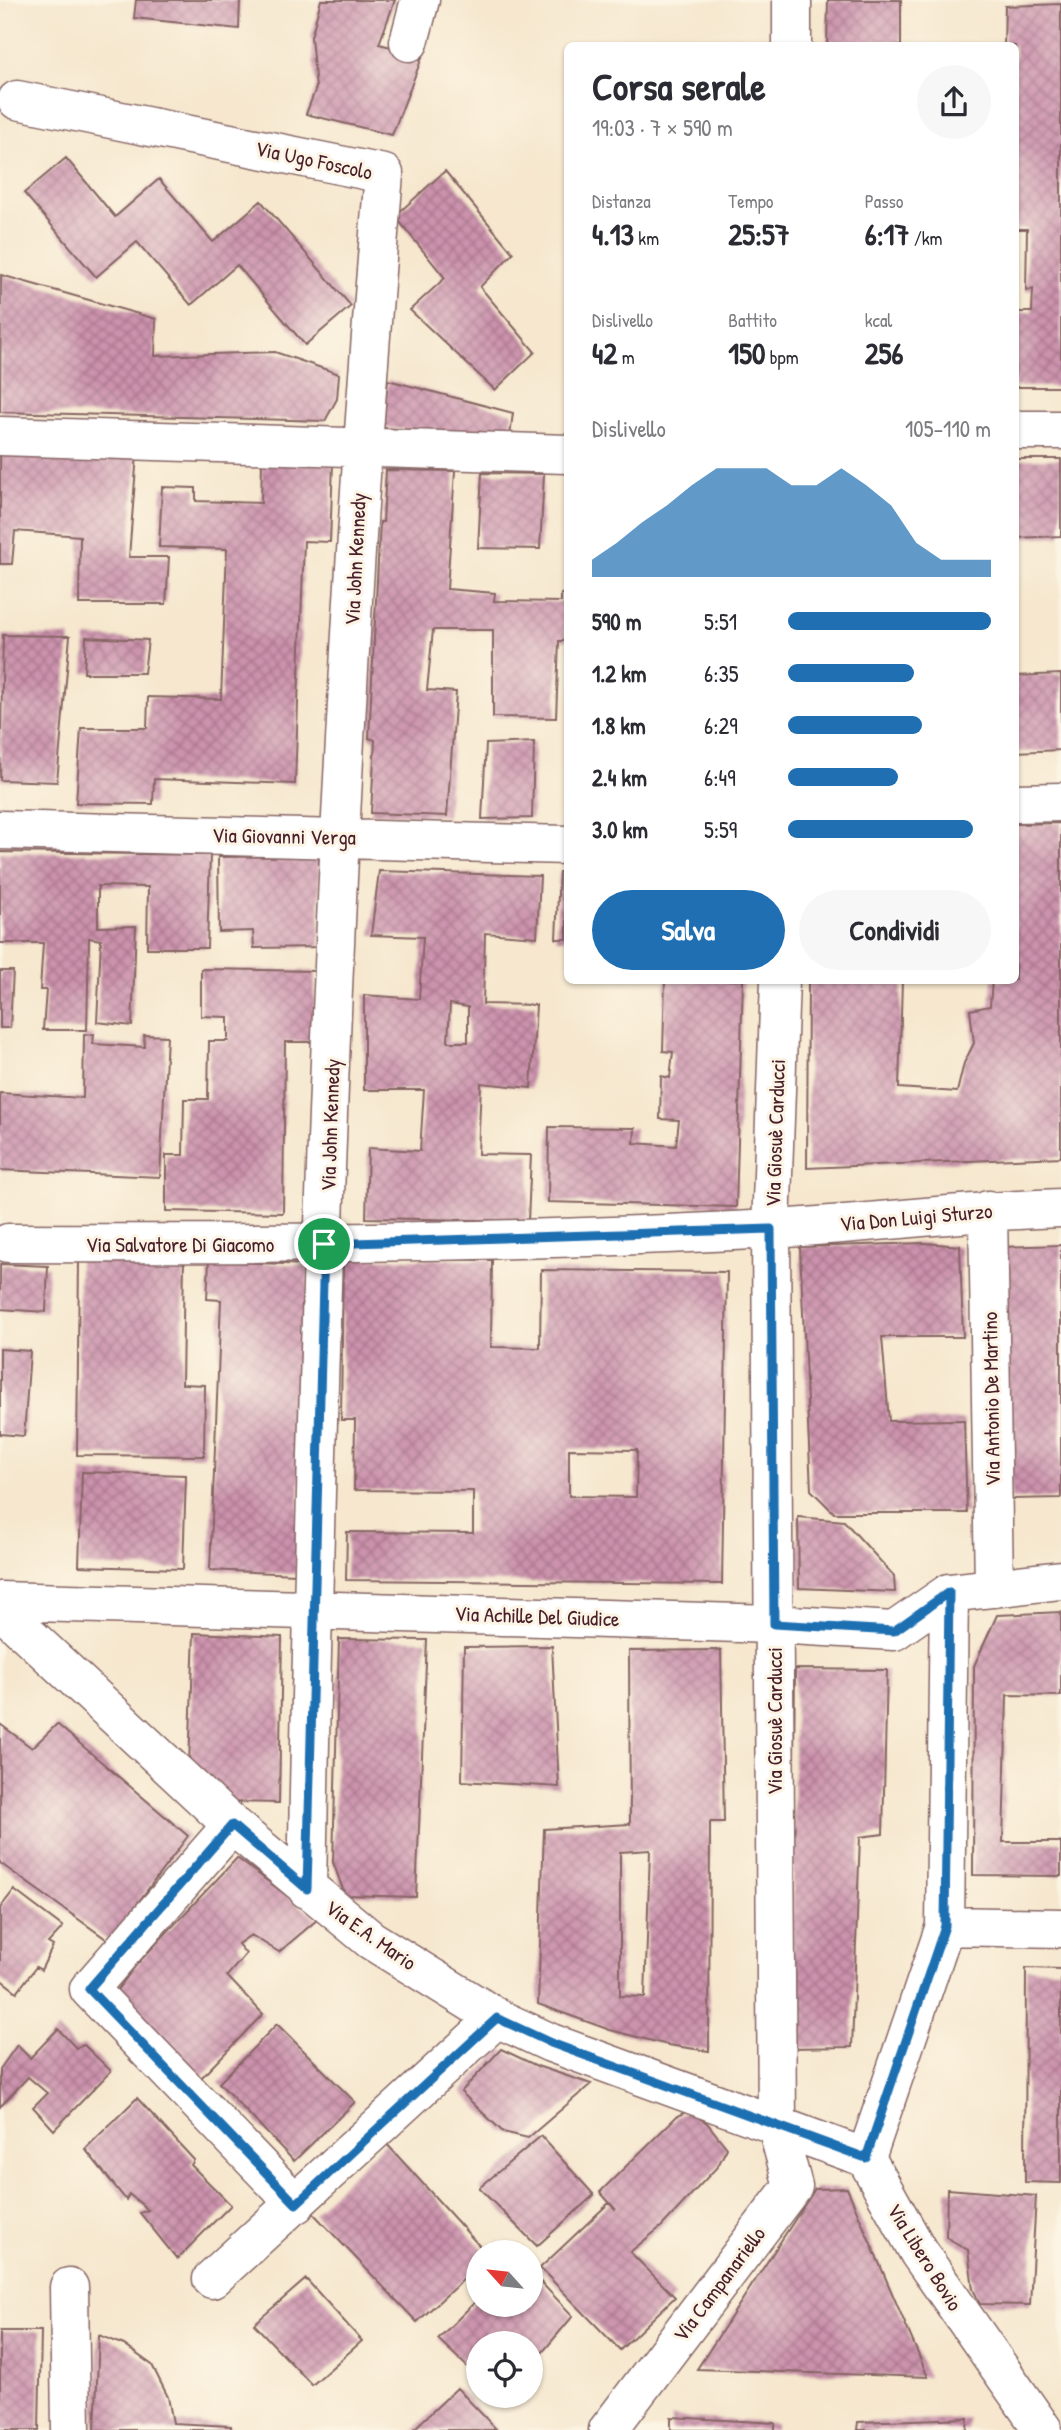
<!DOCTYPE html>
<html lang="it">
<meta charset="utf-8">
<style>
body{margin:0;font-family:"Patrick Hand",sans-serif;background:#f7f7f7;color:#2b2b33;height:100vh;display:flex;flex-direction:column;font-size:26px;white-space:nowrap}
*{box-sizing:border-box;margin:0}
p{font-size:23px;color:#7c7c81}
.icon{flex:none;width:38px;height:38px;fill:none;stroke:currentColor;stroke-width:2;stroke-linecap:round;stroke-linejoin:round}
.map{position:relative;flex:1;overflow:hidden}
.sheet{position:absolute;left:564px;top:42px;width:455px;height:942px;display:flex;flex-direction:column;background:#fff;border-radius:10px;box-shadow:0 2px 5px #0004}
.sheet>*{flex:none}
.needle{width:46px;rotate:297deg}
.buttons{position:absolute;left:466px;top:2240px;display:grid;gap:14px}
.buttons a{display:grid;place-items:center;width:77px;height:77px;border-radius:50%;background:#fff;box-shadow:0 2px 5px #0004;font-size:35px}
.pin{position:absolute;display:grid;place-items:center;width:60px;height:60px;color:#fff;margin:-30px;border:4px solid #fff;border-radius:50%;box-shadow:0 2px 7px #0007}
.round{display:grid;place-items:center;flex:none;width:74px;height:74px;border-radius:37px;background:#f7f7f7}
.headline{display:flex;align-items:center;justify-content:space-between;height:119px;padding:0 28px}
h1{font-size:38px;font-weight:700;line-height:52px}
.stats{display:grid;grid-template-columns:repeat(3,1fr);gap:10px;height:119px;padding:7px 28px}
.stats div{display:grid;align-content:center}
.stats b{font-size:30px;font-weight:700}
.stats small{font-size:19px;font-weight:400}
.stats p{font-size:19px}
.chart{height:196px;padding:14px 28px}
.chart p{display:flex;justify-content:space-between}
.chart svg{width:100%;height:126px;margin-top:7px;fill:#1f6fb2;opacity:.7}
.button{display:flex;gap:14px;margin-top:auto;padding:14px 28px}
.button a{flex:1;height:80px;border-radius:42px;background:#1f6fb2;color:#fff;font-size:28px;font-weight:700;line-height:80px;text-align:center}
.button a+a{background:#f7f7f7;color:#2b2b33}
ul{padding:0 28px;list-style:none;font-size:23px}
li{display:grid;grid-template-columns:112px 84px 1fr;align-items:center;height:52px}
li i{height:18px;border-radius:9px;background:#1f6fb2}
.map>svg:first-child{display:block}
.building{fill:url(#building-cross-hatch);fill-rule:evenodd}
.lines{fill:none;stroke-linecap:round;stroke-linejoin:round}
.minor-casing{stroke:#866564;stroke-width:41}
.minor{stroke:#fff;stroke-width:38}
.route-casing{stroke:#fff;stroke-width:14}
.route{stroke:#1f6fb2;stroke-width:9}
.labels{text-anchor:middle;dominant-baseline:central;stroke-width:6;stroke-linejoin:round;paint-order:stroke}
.street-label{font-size:21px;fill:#4a1f2b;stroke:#fcf5e5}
</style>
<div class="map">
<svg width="1061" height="2430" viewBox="0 0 1061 2430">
<defs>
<pattern id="building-cross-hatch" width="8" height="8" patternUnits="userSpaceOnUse" patternTransform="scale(1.75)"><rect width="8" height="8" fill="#cc93ad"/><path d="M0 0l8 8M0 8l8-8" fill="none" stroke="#a8778d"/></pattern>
</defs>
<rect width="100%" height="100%" fill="#fcf5e5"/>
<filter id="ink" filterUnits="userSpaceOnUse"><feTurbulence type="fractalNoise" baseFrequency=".0143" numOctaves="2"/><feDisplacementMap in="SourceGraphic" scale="14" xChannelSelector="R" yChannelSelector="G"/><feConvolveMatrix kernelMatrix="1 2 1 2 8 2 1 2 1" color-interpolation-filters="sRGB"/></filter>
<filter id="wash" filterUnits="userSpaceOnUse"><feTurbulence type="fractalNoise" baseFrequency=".00686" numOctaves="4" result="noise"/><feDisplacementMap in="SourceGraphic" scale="28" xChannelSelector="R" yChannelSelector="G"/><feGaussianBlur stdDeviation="1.57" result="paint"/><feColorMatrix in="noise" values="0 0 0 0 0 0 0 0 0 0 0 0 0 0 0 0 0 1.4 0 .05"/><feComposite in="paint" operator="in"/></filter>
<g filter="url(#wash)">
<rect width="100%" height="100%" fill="#f6e7ce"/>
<g id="blocks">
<path class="building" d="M136,0H240L239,29L134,18Z
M321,0H395L379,44L423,55L392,135L306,114L316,88L311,37Z
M828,0H901V46H827Z
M1061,4V387H1015V312H1032L1033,289L1026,291L1027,229H1015V46H1004L1005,6Z
M66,158L115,217L159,179L213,242L261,201L351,306L305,345L237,265L191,305L137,242L96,277L24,193Z
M445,171L513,253L480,287L535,352L495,390L410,310L445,278L395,216Z
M1,275L156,319L155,356L275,352L339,374L337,399L325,421L0,412Z
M388,380L513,413L510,436L383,428Z
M0,453L137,454L129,557H169L166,604H79L80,536L15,531L12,564H0Z
M1015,459H1061V536L1015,538Z
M262,462L333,464L330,542L304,541L295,784L154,779L153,804L76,803L81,728H147L148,697L221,699L227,549L159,547L162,487L196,488V501L261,503Z
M386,470L455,471L447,589L495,593L494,601L561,602V594H567V641H559L556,718L493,717V630H433L427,690L456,692L447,816L371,813L375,740L369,738L380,522H383Z
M482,473L544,474L540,549L478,548Z
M3,635L70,636L57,782L0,780Z
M86,637L148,640L144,673H84Z
M1061,674V750L1015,752V676Z
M534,742L532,818L482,819L486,744Z
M1061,823V1157L807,1168L808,980H902L899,1088L957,1092L964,1063L974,1043L970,1010L990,1006L992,980H1015V824Z
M0,852L210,855L207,948H147L148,887L98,886V927L136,926L132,1026L97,1022L101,940L89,938L87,1030H43L46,990H40L43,943H0Z
M319,856L320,947L254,948L253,931L219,932L218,857Z
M379,871L540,876L537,937L485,933L483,1004L536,1005L531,1088L481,1083L478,1154L531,1155L528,1221L366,1218L368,1148L420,1151L424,1090H364V995L419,999L423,937L371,935ZM450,1004L468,1007V1042H448Z
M559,872H567V939H556Z
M201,969L315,971L314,1042H285L283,1213L166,1211V1155H183L184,1099H208L209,1041H228V1017L201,1016Z
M0,971H13L10,1028H0Z
M665,980H743L736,1207L548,1202L549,1127L635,1128L634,1143L676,1146L679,1120L660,1119L661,1076L670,1078L673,1052L663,1051Z
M94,1034L93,1044L145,1047L144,1035L167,1036L160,1177L0,1170V1093L83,1098L84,1035Z
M925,1243L960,1246L963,1337H882L889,1421L964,1420L967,1513H834L811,1490L800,1247Z
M1061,1245V1498L1011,1499L1001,1247Z
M79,1257L184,1258L182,1384L205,1385L204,1456L77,1455Z
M343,1258L492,1260L491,1347L540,1348L541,1270L727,1272L722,1584L346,1580L347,1532L473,1533V1491L354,1490L355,1420H341ZM569,1449L637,1450L636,1497L569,1496Z
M209,1261L309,1265L296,1574L210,1570L221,1300L207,1299Z
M0,1264L48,1266L46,1312L0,1309Z
M0,1349L30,1351L24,1436L0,1434Z
M82,1472L186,1475L183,1569L79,1566Z
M798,1517L844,1521L894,1576L895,1592L799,1588Z
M1061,1612V1696L1007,1695L1003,1842H1061V1876L973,1875L974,1666L997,1615Z
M194,1633L282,1637L279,1803L232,1802L189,1765Z
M339,1639L427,1640L416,1897L345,1895L333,1862Z
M552,1646L559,1787L462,1781L464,1647Z
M721,1650L724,1822H710L709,2051L668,2045L610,2030L538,2004L544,1829L630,1824L629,1651ZM650,1850L645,1997L620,1996V1852Z
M795,1669L887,1670L883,1834L860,1837L852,2047L791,2048Z
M0,1724L32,1748L57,1724L188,1836L109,1941L0,1863Z
M237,1858L318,1919L279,1952L251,1935L238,1944L246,1954L227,1976L263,2014L200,2079L115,1993L137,1964Z
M14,1890L63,1927L48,1943L53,1946L41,1970L36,1967L17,1992L0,1979V1908Z
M1026,1968L1061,1969V2183L1025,2182Z
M277,2024L355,2102L294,2161L219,2083Z
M58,2029L76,2048L84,2045L111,2071L54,2130L33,2107L47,2093L28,2077L0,2107V2069L17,2045L30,2058Z
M501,2049L537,2066L591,2084L528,2138L503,2132L461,2092Z
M137,2098L194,2160L191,2165L231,2205L177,2259L140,2213L148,2210L129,2194L126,2200L85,2149Z
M688,2111L707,2123L727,2148L718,2166L662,2226L630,2252L675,2297L620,2350L540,2268L609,2203L616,2210L600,2192L677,2116Z
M541,2136L594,2195L537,2246L479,2188Z
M385,2142L485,2252H478V2266L417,2322L313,2213Z
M847,2188L928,2377L697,2369L815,2189Z
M947,2189L1036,2196L1030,2305L980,2304L973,2289L968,2250L946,2237Z
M530,2271L573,2316L530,2367V2343H478V2377L438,2339L478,2299V2305H530Z
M306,2279L362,2341L312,2385L254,2324Z
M0,2331H41L39,2430H0Z
M99,2335L124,2345L152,2365L168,2397L173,2423L231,2426V2430H95Z
M457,2388L497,2430H413Z
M671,2417L775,2423V2430H671Z
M968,2418L967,2430H857L858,2422Z"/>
</g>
</g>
<g filter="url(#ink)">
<use href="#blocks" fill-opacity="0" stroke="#866564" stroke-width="2"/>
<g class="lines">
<g class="minor-casing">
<path id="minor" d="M792,0V46
M409,42L420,0
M17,100L384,174C335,744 318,1317 307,1889
M1015,430H1061
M0,436L567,454
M1015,803L1061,802
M0,830L567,845
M988,1210L994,1588
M8,1243C262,1244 517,1243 770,1229C868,1224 964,1211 1061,1208
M0,1601L774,1624L894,1631L949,1593L1061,1580
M0,1609L232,1825L371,1940L497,2018L551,2043L866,2158L919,2253L1043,2430
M232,1825L89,1989L296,2204
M945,1926L1061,1928
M866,2158L945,1926L949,1593
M212,2279L497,2018
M69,2287L71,2430
M608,2430L793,2186L777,2127L771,1229L780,980"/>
</g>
<use href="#minor" class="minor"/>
</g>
</g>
<g class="lines" filter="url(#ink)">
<g class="route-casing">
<path id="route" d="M771,1229L774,1624L894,1631L949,1592L945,1926L866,2158L551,2043L497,2018L296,2204L89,1989L232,1825L307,1889L324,1244Z"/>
</g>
<use href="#route" class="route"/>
</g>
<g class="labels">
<g class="street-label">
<text transform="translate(314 160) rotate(12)">Via Ugo Foscolo</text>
<text transform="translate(355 559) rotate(-87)">Via John Kennedy</text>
<text transform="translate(284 836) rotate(1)">Via Giovanni Verga</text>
<text transform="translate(330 1125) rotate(-88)">Via John Kennedy</text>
<text transform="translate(775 1133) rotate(-88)">Via Giosuè Carducci</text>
<text transform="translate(916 1217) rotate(-5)">Via Don Luigi Sturzo</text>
<text x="180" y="1244">Via Salvatore Di Giacomo</text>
<text transform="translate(991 1399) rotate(-91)">Via Antonio De Martino</text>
<text transform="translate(537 1616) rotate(2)">Via Achille Del Giudice</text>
<text transform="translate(774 1721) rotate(-90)">Via Giosuè Carducci</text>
<text transform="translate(371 1935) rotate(35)">Via E.A. Mario</text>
<text transform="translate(925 2257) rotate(58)">Via Libero Bovio</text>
<text transform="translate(719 2284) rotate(-53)">Via Campanariello</text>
</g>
</g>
</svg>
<div class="buttons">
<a><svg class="needle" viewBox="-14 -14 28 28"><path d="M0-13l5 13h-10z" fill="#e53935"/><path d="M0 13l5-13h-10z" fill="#7c7c81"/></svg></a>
<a><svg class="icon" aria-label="locate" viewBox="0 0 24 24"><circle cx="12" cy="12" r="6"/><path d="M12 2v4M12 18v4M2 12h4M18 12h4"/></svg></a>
</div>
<div class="pin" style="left:324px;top:1244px;background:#1e9e55"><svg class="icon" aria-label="arrive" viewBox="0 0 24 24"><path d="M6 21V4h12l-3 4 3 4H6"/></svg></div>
<section class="sheet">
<div class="headline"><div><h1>Corsa serale</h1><p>19:03 · 7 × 590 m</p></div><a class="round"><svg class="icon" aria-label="share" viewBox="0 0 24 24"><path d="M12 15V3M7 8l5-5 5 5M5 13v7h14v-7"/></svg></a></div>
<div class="stats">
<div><p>Distanza</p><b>4.13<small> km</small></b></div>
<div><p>Tempo</p><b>25:57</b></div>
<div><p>Passo</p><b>6:17<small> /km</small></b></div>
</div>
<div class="stats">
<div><p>Dislivello</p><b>42<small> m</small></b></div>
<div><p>Battito</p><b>150<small> bpm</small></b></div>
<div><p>kcal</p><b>256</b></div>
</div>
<div class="chart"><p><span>Dislivello</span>105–110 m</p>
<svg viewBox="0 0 160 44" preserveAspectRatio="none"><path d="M0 44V38L10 32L20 25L30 19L40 12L50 6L60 6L70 6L80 12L90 12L100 6L110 12L120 19L130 32L140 38L150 38L160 38V44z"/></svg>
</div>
<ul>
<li><b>590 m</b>5:51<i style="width:100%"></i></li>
<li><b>1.2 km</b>6:35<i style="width:62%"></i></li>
<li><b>1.8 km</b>6:29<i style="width:66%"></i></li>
<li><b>2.4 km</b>6:49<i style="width:54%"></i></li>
<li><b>3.0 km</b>5:59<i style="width:91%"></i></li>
</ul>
<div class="button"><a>Salva</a><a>Condividi</a></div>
</section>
</div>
